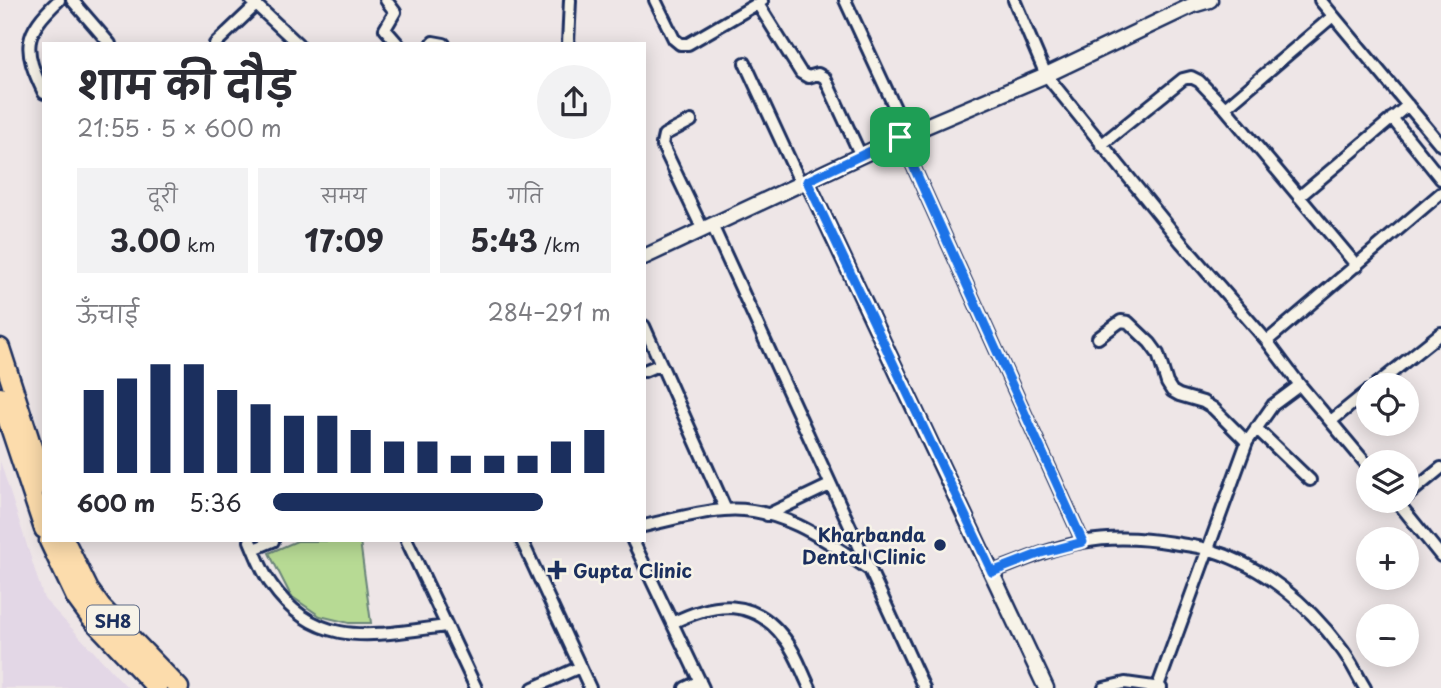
<!DOCTYPE html>
<html lang="hi">
<meta charset="utf-8">
<style>
body{margin:0;font-family:"Playpen Sans","Playpen Sans Deva",sans-serif;background:#f2f2f3;color:#2b2b33;height:100vh;display:flex;flex-direction:column;font-size:26px;white-space:nowrap}
*{box-sizing:border-box;margin:0}
p{font-size:23px;color:#7c7c81}
.icon{flex:none;width:38px;height:38px;fill:none;stroke:currentColor;stroke-width:2;stroke-linecap:round;stroke-linejoin:round}
.map{position:relative;flex:1;overflow:hidden}
.details{position:absolute;left:42px;top:42px;width:604px;height:500px;display:flex;flex-direction:column;background:#fff;border-radius:0px;box-shadow:0 4px 18px #0003}
.details>*{flex:none}
.controls{position:absolute;left:1356px;top:373px;display:grid;gap:14px}
.controls a{display:grid;place-items:center;width:63px;height:63px;border-radius:50%;background:#fff;box-shadow:0 4px 18px #0003;font-size:35px}
.pin{position:absolute;display:grid;place-items:center;width:60px;height:60px;color:#fff;margin:-30px;border-radius:14px;box-shadow:0 4px 10px #0006}
.round{display:grid;place-items:center;flex:none;width:74px;height:74px;border-radius:37px;background:#f2f2f3}
.headline{display:flex;align-items:center;justify-content:space-between;height:119px;padding:0 35px}
h1{font-size:38px;font-weight:700;line-height:52px}
.metrics{display:grid;grid-template-columns:repeat(3,1fr);gap:10px;height:119px;padding:7px 35px}
.metrics div{display:grid;align-content:center;border-radius:0px;background:#f2f2f3;text-align:center}
.metrics b{font-size:30px;font-weight:700}
.metrics small{font-size:19px;font-weight:400}
.metrics p{font-size:19px}
.chart{height:196px;padding:14px 35px}
.chart p{display:flex;justify-content:space-between}
.chart svg{width:100%;height:126px;margin-top:7px;stroke:#1b2f5e;stroke-width:6}
ul{padding:0 35px;list-style:none;font-size:23px}
li{display:grid;grid-template-columns:112px 84px 1fr;align-items:center;height:52px}
li i{height:18px;border-radius:9px;background:#1b2f5e}
.map>svg:first-child{display:block}
.built{fill:#e3d7e6}
.green{fill:#b7da94;stroke:#698479;stroke-width:2}
.lines{fill:none;stroke-linecap:round;stroke-linejoin:round}
.minor-casing{stroke:#1b2f5e;stroke-width:16}
.tertiary-casing{stroke:#1b2f5e;stroke-width:19}
.primary-casing{stroke:#1b2f5e;stroke-width:23}
.minor{stroke:#f7f3e8;stroke-width:10}
.tertiary{stroke:#f7f3e8;stroke-width:14}
.primary{stroke:#fcdcac;stroke-width:18}
.route-casing{stroke:#fff;stroke-width:14}
.route{stroke:#1a73e8;stroke-width:9}
.poi-dot{fill:#1b2f5e;stroke:#f7f3e8;stroke-width:2.5}
.labels{text-anchor:middle;dominant-baseline:central;stroke-width:5;stroke-linejoin:round;paint-order:stroke}
.shield{fill:#f7f3e8;stroke:#5d6a87;stroke-width:2}
.shield-label{font-size:18px;font-weight:bold;fill:#1b2f5e}
.poi-label{font-size:19px;font-weight:bold;fill:#1b2f5e;stroke:#f7f3e8;text-anchor:end}
</style>
<div class="map">
<svg width="1441" height="688" viewBox="0 0 1441 688">
<rect width="100%" height="100%" fill="#eee6e7"/>
<filter id="ink" filterUnits="userSpaceOnUse"><feTurbulence type="fractalNoise" baseFrequency=".0143" numOctaves="2"/><feDisplacementMap in="SourceGraphic" scale="14" xChannelSelector="R" yChannelSelector="G"/><feConvolveMatrix kernelMatrix="1 2 1 2 8 2 1 2 1" color-interpolation-filters="sRGB"/></filter>
<g filter="url(#ink)">
<path class="built" d="M0,461L44,599L128,688H0Z"/>
<path class="green" d="M297,541H360L371,623H349L320,616L291,596L269,553Z"/>
<g class="lines">
<g class="minor-casing">
<path id="minor" d="M72,0L110,44
M251,0L298,44
M386,0L395,12L385,29L398,44
M655,0L674,39L680,44H688L762,1
M845,0L907,134
M1014,0L1046,75L1181,242L1267,341L1300,385L1368,466
M1320,0L1441,145
M758,4L801,73L808,77L818,74L825,78L861,156
M433,42L444,44
M215,44L256,5
M568,44L570,0
M745,63L801,184
M44,93C22,48 23,34 59,0
M1225,108L1333,16
M1392,118L1441,179
M691,121L664,135L662,144L703,230
M900,137L1083,542
M1101,145L1183,79L1191,77L1199,81L1225,108L1357,266
M1299,197L1408,105
M712,225L924,688
M644,326L726,510
M1098,338L1121,321L1128,322L1150,343L1158,354L1167,383L1172,391L1179,395L1203,402L1213,408L1247,442
M1267,341L1441,193
M644,371L661,364
M1376,385L1441,333
M1331,421L1368,391
M1256,428L1310,480
M1407,496L1441,468
M1396,500L1441,556
M767,515L830,485
M644,526C670,520 697,512 724,510C777,505 825,539 867,568
M250,541C256,555 262,572 271,584C318,652 377,634 447,626
M407,541L476,688
M522,541L590,688
M633,541L703,688
M254,549L273,541
M992,572C1021,561 1051,548 1083,542C1113,536 1143,538 1173,543C1185,545 1198,546 1210,550C1263,566 1307,603 1340,647C1350,659 1357,675 1365,688
M672,623C714,602 754,597 785,639C796,653 802,672 810,688
M1158,686L1247,442L1273,405L1300,385
M533,688L580,667
M685,688L700,681
M1104,688L1125,683L1161,688"/>
</g>
<g class="tertiary-casing">
<path id="tertiary" d="M807,181L1046,688
M644,257L907,134L1046,75L1193,5L1210,0"/>
</g>
<g class="primary-casing">
<path id="primary" d="M0,348L44,484
M0,397L44,529
M49,541L76,598L90,617L157,688
M65,541L89,590L101,607L179,688"/>
</g>
<use href="#minor" class="minor"/>
<use href="#tertiary" class="tertiary"/>
<use href="#primary" class="primary"/>
</g>
</g>
<g class="lines" filter="url(#ink)">
<g class="route-casing">
<path id="route" d="M900,137L1083,542L1041,553L992,572L807,181Z"/>
</g>
<use href="#route" class="route"/>
</g>
<g class="poi-dot">
<circle cx="940" cy="545" r="7"/>
<path d="M553.5 559.5h7v7h7v7h-7v7h-7v-7h-7v-7h7z"/>
</g>
<g class="labels">
<rect class="shield" x="87" y="605.5" width="52" height="29" rx="5"/>
<g class="shield-label">
<text x="113" y="620">SH8</text>
</g>
<g class="poi-label">
<text x="926" y="534">Kharbanda<tspan x="926" dy="22">Dental Clinic</tspan></text>
<text x="573" y="570" text-anchor="start">Gupta Clinic</text>
</g>
</g>
</svg>
<div class="controls">
<a><svg class="icon" aria-label="locate" viewBox="0 0 24 24"><circle cx="12" cy="12" r="6"/><path d="M12 2v4M12 18v4M2 12h4M18 12h4"/></svg></a>
<a><svg class="icon" aria-label="layers" viewBox="0 0 24 24"><path d="M12 4l9 5-9 5-9-5zM3 14l9 5 9-5"/></svg></a>
<a>+</a>
<a>−</a>
</div>
<div class="pin" style="left:900px;top:137px;background:#1e9e55"><svg class="icon" aria-label="arrive" viewBox="0 0 24 24"><path d="M6 21V4h12l-3 4 3 4H6"/></svg></div>
<section class="details">
<div class="headline"><div><h1>शाम की दौड़</h1><p>21:55 · 5 × 600 m</p></div><a class="round"><svg class="icon" aria-label="share" viewBox="0 0 24 24"><path d="M12 15V3M7 8l5-5 5 5M5 13v7h14v-7"/></svg></a></div>
<div class="metrics">
<div><p>दूरी</p><b>3.00<small> km</small></b></div>
<div><p>समय</p><b>17:09</b></div>
<div><p>गति</p><b>5:43<small> /km</small></b></div>
</div>
<div class="chart"><p><span>ऊँचाई</span>284–291 m</p>
<svg viewBox="0 0 160 44" preserveAspectRatio="none"><path d="M5 44V15M15 44V11M25 44V6M35 44V6M45 44V15M55 44V20M65 44V24M75 44V24M85 44V29M95 44V33M105 44V33M115 44V38M125 44V38M135 44V38M145 44V33M155 44V29"/></svg>
</div>
<ul>
<li><b>600 m</b>5:36<i style="width:80%"></i></li>
</ul>
</section>
</div>
